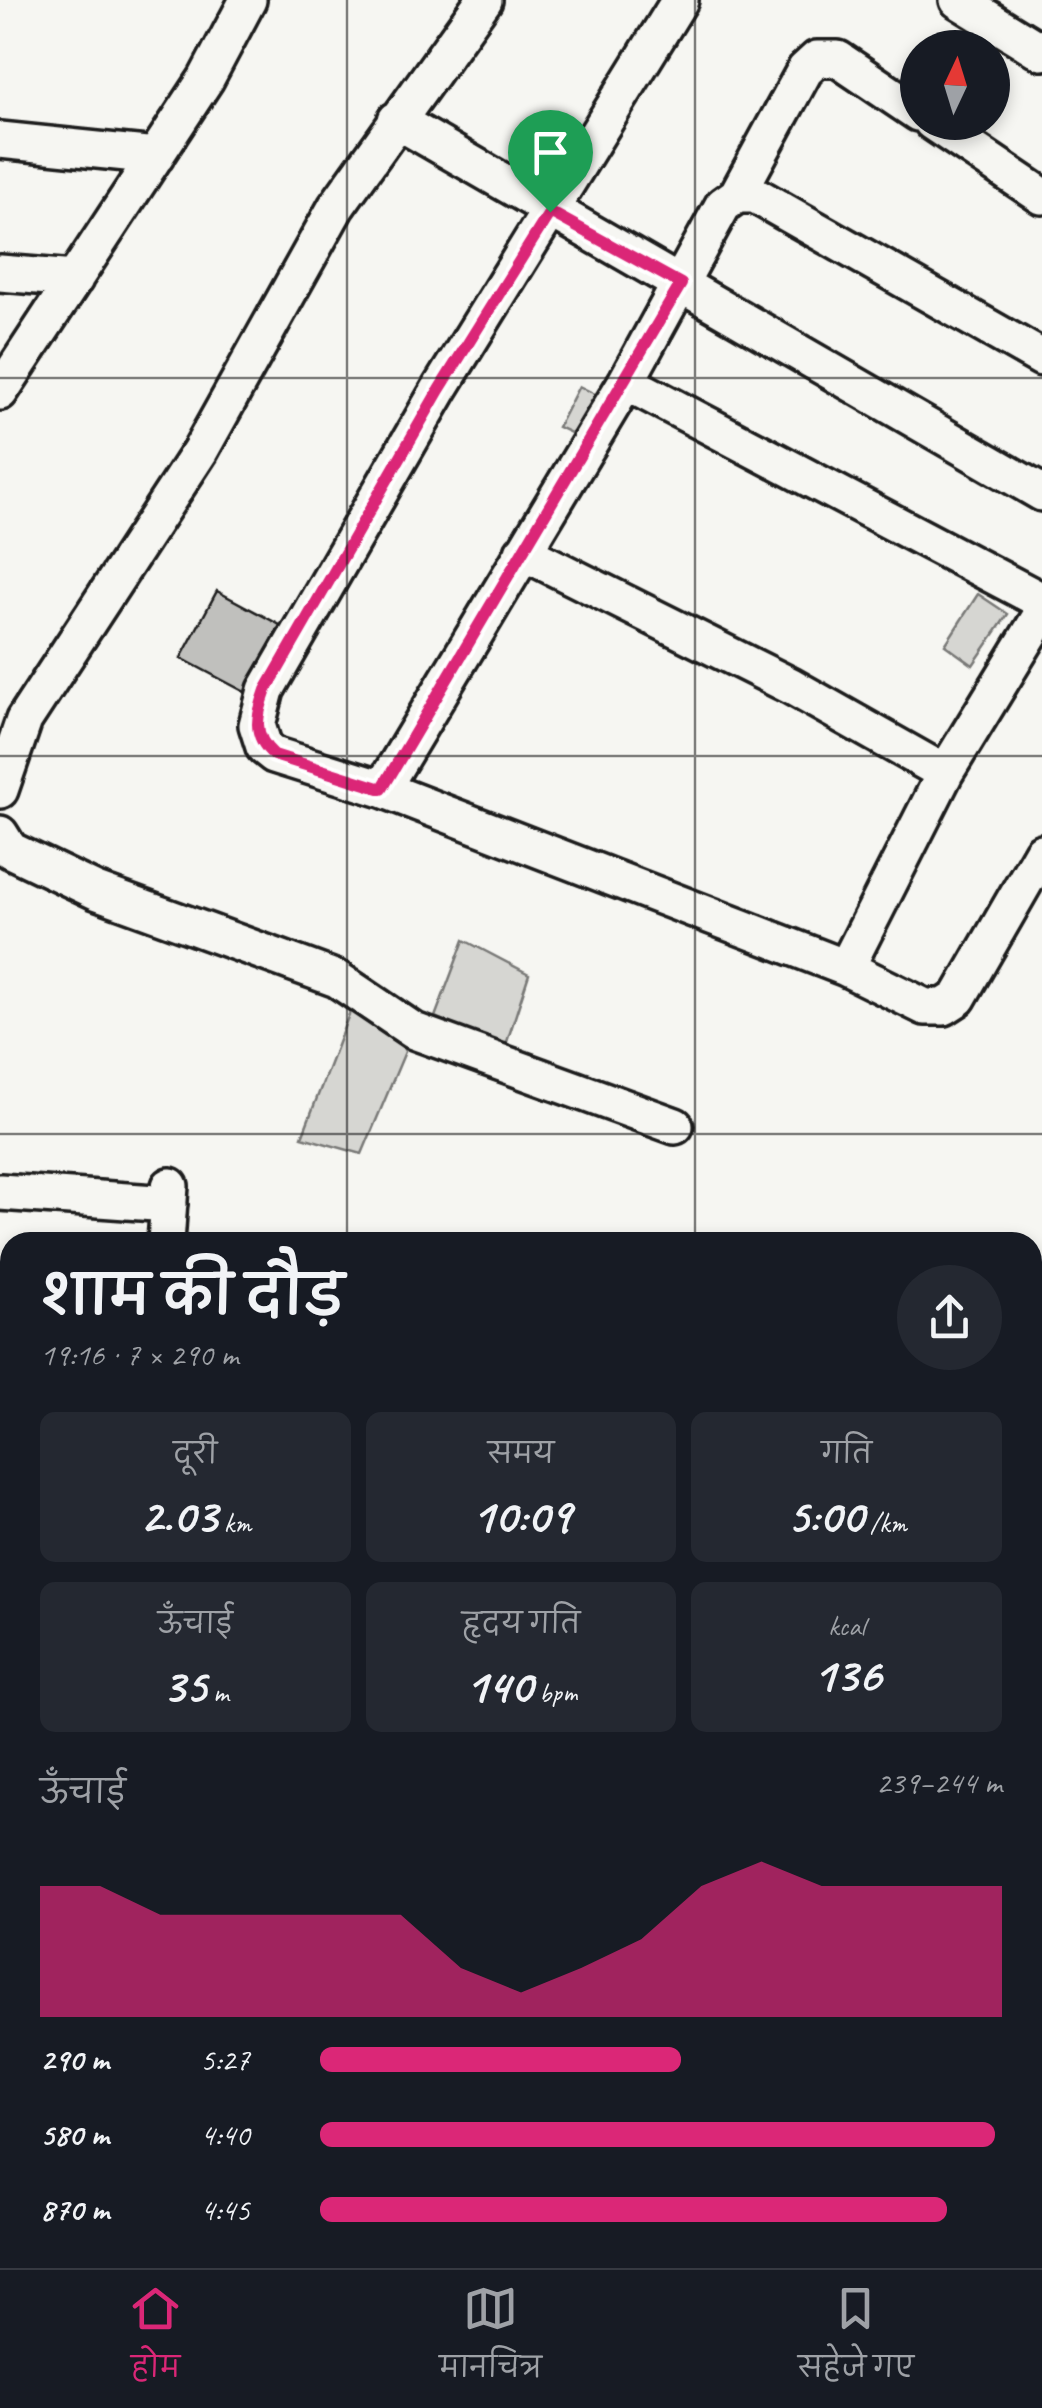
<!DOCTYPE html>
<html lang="hi">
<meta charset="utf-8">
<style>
body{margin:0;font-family:Caveat,"Playpen Sans Deva",sans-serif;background:#242831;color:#f1f3f6;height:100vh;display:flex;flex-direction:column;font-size:38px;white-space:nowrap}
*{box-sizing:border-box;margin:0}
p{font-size:32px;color:#9ea1a6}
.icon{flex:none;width:55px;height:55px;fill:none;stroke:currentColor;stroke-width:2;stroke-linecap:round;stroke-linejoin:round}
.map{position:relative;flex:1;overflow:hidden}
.panel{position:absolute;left:0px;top:1232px;width:1042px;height:1038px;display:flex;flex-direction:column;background:#171b24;border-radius:30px 30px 0 0;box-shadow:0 5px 15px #0003}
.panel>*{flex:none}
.needle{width:65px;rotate:4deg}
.controls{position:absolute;left:900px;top:30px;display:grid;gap:20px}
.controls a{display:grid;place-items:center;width:110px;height:110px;border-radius:50%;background:#171b24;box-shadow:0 5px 15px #0003;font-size:50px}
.pin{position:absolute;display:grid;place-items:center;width:85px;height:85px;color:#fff;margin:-102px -42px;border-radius:50% 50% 50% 0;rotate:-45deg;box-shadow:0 0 10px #0007}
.pin .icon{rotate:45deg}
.round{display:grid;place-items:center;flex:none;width:105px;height:105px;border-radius:52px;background:#242831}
.headline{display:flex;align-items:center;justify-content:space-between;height:170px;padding:0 40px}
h1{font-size:55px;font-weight:600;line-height:75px}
.metrics{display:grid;grid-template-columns:repeat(3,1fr);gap:15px;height:170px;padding:10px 40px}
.metrics div{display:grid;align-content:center;border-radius:15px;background:#242831;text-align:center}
.metrics b{font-size:50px;font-weight:600}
.metrics small{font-size:28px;font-weight:400}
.metrics p{font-size:28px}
.chart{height:280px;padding:20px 40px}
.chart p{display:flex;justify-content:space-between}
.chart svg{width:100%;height:180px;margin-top:10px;fill:#db2777;opacity:.7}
ul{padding:0 40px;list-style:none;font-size:32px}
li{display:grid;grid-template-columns:160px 120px 1fr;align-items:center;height:75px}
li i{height:25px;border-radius:12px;background:#db2777}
.dock{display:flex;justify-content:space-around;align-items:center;height:140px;border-top:2px solid #363941;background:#171b24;font-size:28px;color:#9ea1a6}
.dock a{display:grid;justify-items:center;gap:5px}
.dock .on{color:#db2777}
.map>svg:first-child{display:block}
.green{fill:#d6d6d2;stroke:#797977;stroke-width:2.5}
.building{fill:#c0c0bd;stroke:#1c1c1c;stroke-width:2.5}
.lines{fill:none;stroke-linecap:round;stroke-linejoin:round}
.street-casing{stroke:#1c1c1c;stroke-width:42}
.street{stroke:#f6f6f2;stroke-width:35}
.route-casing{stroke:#fff;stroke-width:20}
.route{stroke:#db2777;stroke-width:12}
.grid{fill:none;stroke:#1c1c1c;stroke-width:2.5;stroke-opacity:0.55}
</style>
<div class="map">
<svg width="1042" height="2268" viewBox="0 0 1042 2268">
<rect width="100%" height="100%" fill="#f6f6f2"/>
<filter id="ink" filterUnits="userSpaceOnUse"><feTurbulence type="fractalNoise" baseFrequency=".01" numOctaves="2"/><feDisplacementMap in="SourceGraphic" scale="20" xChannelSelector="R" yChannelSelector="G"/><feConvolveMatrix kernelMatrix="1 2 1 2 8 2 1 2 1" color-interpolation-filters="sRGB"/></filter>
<g filter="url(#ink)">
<path class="green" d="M579,386L615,404L592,443L558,427Z
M978,594L1008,614L973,665L945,645Z
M464,940L529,974L505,1048L435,1017Z
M351,1009L407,1047L362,1154L302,1137Z"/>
<path class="building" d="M217,591L280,625L245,692L181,658Z"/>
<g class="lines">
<g class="street-casing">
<path id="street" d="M680,0L439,390L266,690L257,725L264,747L274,755L382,789L846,968L925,1007H944L958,998L1042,852
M958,0L1042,52
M396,120L1042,493
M932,122L1042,196
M0,140L156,156
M737,195L805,70L817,59H838L918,113
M0,273L75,279
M626,382L1042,601
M0,392L206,79L248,0
M523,552L791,686L945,773
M382,789L626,382L723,205L737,195H755L1042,358
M0,790L24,720L200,451L336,207L484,0
M0,834L10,850L96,891L337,979L414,1031L675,1126
M846,968L945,773L1042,614
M0,1192L169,1204
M166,1242L170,1186
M0,1470L10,1471
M1032,1757H1042
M0,1872L10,1873
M1032,1884L1042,1885
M118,2268L119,2260"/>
</g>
<use href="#street" class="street"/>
</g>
</g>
<g class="lines" filter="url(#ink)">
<g class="route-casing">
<path id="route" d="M550,212L681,284L382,789L274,755C251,735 257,715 266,690L439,390Z"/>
</g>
<use href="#route" class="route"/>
</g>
<path class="grid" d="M347,0V1242M695,0V1242M0,378H1042M0,756H1042M0,1134H1042M0,1512H10M1032,1512H1042M0,1890H10M1032,1890H1042M347,2260V2268M695,2260V2268"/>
</svg>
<div class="controls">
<a><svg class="needle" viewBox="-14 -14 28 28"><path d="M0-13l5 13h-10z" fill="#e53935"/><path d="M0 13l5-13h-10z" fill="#9ea1a6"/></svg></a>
</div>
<div class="pin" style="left:550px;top:212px;background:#1e9e55"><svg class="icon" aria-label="arrive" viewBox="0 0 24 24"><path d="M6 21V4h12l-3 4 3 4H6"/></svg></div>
<section class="panel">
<div class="headline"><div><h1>शाम की दौड़</h1><p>19:16 · 7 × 290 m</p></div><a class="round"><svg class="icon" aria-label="share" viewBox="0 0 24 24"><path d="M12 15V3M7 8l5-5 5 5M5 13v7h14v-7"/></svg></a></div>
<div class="metrics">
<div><p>दूरी</p><b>2.03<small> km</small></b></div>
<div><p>समय</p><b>10:09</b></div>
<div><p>गति</p><b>5:00<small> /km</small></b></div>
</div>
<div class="metrics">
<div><p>ऊँचाई</p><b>35<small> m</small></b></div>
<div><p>हृदय गति</p><b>140<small> bpm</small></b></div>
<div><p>kcal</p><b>136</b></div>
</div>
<div class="chart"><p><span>ऊँचाई</span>239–244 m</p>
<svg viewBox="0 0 160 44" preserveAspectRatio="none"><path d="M0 44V12L10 12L20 19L30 19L40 19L50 19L60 19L70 32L80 38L90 32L100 25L110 12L120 6L130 12L140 12L150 12L160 12V44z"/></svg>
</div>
<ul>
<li><b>290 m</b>5:27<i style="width:53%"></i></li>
<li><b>580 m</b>4:40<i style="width:99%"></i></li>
<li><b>870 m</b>4:45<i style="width:92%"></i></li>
</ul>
</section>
</div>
<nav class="dock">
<a class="on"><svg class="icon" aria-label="home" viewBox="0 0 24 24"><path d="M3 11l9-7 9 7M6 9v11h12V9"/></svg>होम</a>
<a><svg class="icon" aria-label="map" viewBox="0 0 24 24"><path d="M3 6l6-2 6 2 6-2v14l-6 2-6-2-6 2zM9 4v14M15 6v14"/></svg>मानचित्र</a>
<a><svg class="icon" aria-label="saved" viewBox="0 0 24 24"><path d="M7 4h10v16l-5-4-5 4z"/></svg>सहेजे गए</a>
</nav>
